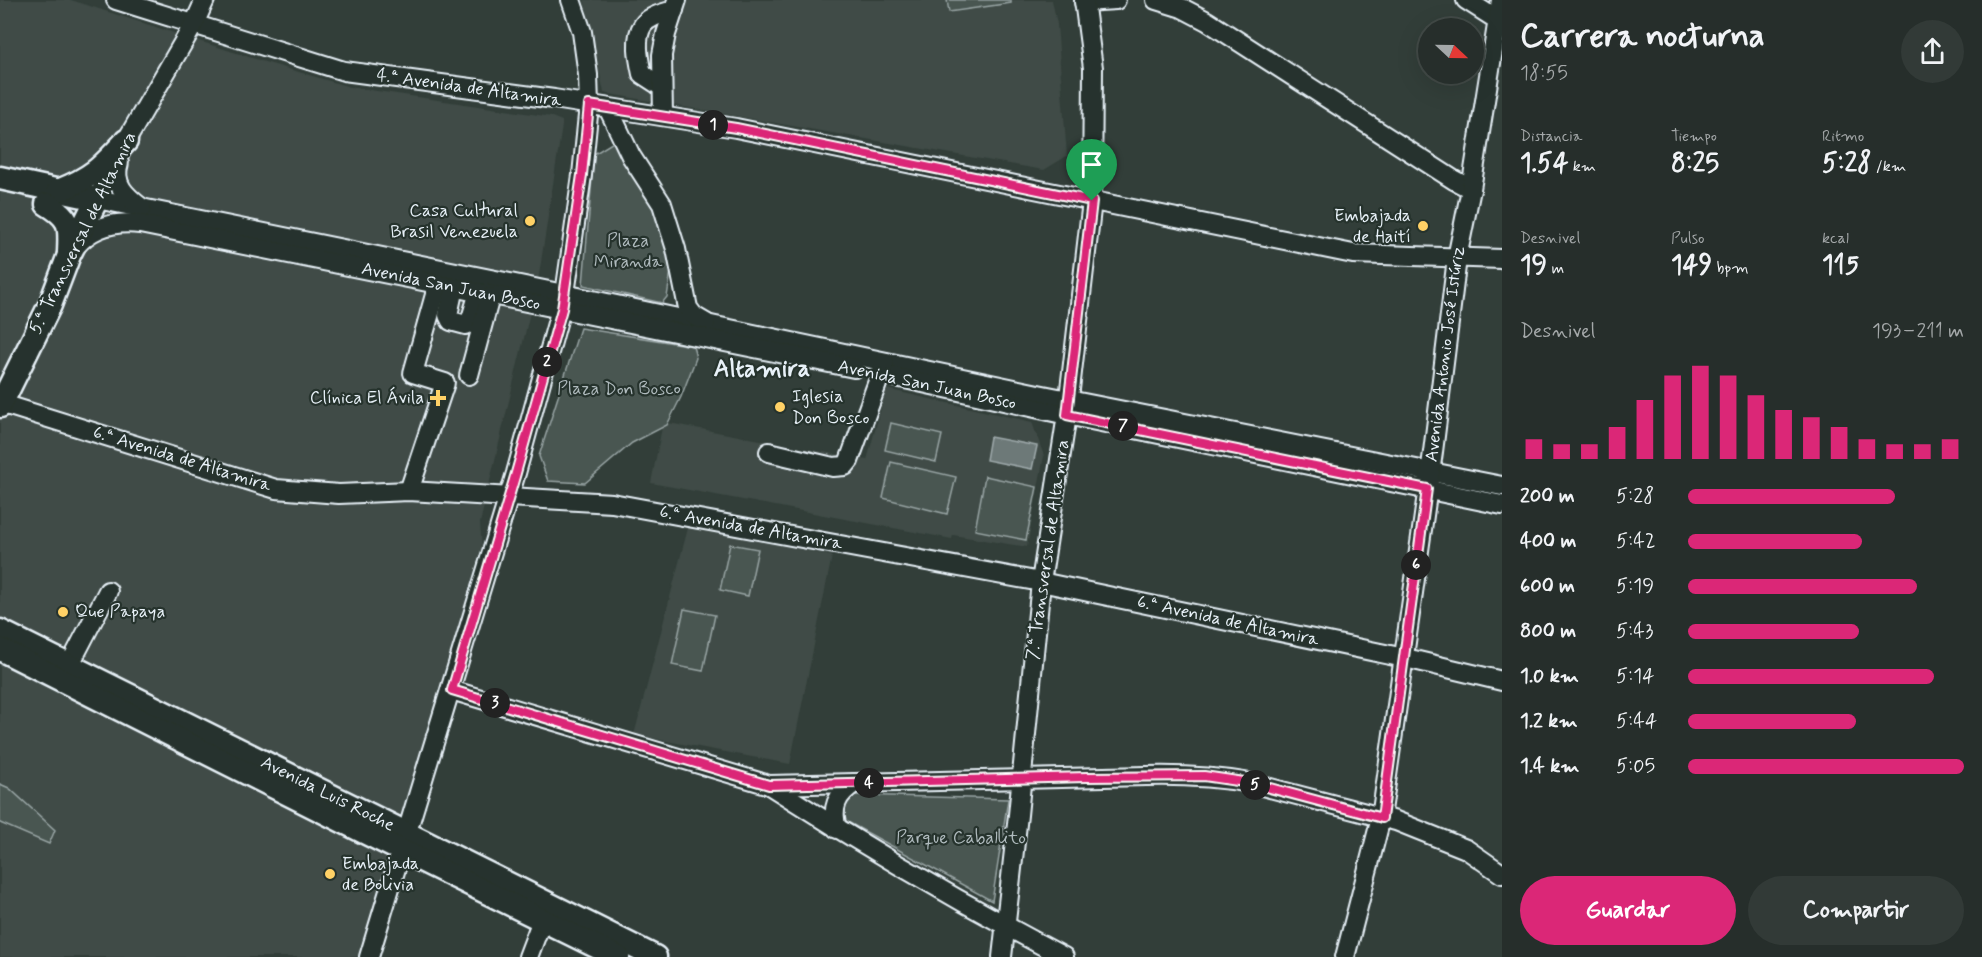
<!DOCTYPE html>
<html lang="es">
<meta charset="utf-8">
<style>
body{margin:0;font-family:Mynerve,sans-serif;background:#323a37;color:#f1f3f6;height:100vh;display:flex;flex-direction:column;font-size:22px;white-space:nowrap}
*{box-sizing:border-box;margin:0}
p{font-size:20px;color:#a4a8a9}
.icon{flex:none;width:33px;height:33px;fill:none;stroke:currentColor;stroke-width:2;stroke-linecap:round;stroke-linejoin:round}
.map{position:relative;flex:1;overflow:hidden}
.sheet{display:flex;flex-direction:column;background:#262e2b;width:480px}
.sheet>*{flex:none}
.needle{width:39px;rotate:112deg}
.tools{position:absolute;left:1418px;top:18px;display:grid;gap:12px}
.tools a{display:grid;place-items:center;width:66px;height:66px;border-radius:50%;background:#262e2b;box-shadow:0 6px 24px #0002,0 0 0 2px #424a47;font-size:30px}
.pin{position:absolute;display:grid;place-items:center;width:51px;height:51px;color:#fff;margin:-62px -26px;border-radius:50% 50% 50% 0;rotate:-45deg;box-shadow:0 0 6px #0007}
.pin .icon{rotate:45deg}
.km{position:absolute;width:30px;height:30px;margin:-15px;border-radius:50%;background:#222;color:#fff;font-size:16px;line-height:30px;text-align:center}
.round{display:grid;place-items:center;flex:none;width:63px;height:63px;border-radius:32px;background:#323a37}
.head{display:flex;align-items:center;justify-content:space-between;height:102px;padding:0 18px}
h1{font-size:33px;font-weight:700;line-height:45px}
.metrics{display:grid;grid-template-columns:repeat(3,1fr);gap:9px;height:102px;padding:6px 18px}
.metrics div{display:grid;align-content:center}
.metrics b{font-size:26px;font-weight:700}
.metrics small{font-size:16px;font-weight:400}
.metrics p{font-size:16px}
.chart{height:168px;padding:12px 18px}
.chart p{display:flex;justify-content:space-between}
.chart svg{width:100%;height:108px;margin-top:6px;stroke:#db2777;stroke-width:6}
.action{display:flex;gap:12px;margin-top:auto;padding:12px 18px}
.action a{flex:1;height:69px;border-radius:36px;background:#db2777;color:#fff;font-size:24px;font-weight:700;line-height:69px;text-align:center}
.action a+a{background:#323a37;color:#f1f3f6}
ul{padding:0 18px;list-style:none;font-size:20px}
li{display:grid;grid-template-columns:96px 72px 1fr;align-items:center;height:45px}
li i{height:15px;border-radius:8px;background:#db2777}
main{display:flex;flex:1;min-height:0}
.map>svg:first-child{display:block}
.built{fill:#3f4b46}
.green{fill:#495651;stroke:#98a4a4;stroke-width:1.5}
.water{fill:#6d7978;stroke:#9ea9ab;stroke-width:1.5}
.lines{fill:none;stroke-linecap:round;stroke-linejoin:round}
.minor-casing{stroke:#e8f1f8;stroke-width:22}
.major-casing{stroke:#e8f1f8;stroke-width:27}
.minor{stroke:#26332d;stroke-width:18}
.major{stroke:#26332d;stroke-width:22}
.route-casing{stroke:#fff;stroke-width:12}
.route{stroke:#db2777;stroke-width:8}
.poi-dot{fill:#ffd166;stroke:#26332d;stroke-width:2}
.labels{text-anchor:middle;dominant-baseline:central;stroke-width:4.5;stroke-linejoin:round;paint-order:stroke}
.street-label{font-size:18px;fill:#e8f1f8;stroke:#26332d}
.poi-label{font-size:18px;fill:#e8f1f8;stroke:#26332d;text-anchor:end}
.park-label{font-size:18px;fill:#b0bbbe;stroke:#26332d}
.district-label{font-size:24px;font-weight:bold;fill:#e8f1f8;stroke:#26332d}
</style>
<main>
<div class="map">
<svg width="1502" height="957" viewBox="0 0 1502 957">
<rect width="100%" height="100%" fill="#323e39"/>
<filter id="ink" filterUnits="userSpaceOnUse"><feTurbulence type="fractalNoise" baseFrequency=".0167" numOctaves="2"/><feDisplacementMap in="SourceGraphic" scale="12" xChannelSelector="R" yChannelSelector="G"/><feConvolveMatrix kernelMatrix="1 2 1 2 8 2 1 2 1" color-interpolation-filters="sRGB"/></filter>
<g filter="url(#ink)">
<path class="built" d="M0,0H71L268,63L350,87L552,117L562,121V126L539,275L480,523L482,548L359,957H0Z
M584,0H1052L1057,24L1067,156L1044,170L604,93Z
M886,389L1032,422L1044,456L1027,547L953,535L952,539L651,483L663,422L867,460Z
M689,524L832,556L790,764L634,735Z"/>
<path class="green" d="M947,0H1011V3L949,12Z
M615,141L659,209L673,257L667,297L662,303L583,285L594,154Z
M580,328L693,346L696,358L681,397L667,425L632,443L585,483L548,481L539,456Z
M891,423L942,435L936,462L885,450Z
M891,462L956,477L947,514L883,498Z
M985,476L1037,487L1026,540L975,530Z
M730,544L758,549L748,596L720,590Z
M684,609L715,615L703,671L672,665Z
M0,784L9,788L55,830L49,844L0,823Z
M852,795L1008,799L992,901L846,821L843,807Z"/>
<path class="water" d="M990,437L1037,446L1032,469L986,460Z"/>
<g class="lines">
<g class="minor-casing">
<g id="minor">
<path d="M116,0L344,71L554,99L736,128L1353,254L1502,259"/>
<path d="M205,0L194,24L126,141L97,199L588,299L1038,394L1502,486"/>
<path d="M1156,0L1182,8L1207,21L1454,180L1471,189"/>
<path d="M1466,0L1502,23"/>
<path d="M1084,2L1116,0"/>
<path d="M662,87L642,74C639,60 634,38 643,25C649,16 664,13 674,10"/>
<path d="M608,108L631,156L662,204L676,249L688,308L694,316L706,323"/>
<path d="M663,116L662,55L666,34L677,0"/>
<path d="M119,163C112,184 126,196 142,208"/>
<path id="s1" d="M76,246C93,226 115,221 140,224L854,368"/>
<path d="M454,287L448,315L451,321L466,325L470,322L479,292"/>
<path d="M469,375L490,297"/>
<path d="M887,375L1067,415L1502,505"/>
<path d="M0,403L276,489L339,494L409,491L612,503L1041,582L1414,660L1502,681"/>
<path d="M769,452L833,467L845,466L849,461L885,362"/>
<path d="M409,491L445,383L413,373L438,284"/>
<path d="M69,666L108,591"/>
<path d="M451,690L769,785L1146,776C1181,775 1215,777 1251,783L1396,821L1466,849L1502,874"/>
<path d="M769,785C865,847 963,904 1064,957"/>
<path d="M837,829C831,808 836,795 855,783"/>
<path d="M369,957L516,473L565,294L582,175L589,105L588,75L582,32L571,0"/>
<path d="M528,957L542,920"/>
<path d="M1002,957L1018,815L1041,582L1067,415L1092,201L1093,68L1084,0"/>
<path id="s2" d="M1345,957L1381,818L1433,452L1457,258L1471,189L1501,0"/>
</g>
</g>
<g class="major-casing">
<g id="major">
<path d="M0,178L97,199L69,255L50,305L0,406"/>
<path d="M58,191C92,178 102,167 126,141"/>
<path d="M47,204C72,219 70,226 69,253"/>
<path id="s3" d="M0,631L655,957"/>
<path d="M0,649L368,834L618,957"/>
</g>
</g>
<use href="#minor" class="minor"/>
<use href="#major" class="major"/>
</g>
</g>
<g class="lines" filter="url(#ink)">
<g class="route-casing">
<path id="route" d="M589,105L736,128L1092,201L1067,415L1427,489L1382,818L1251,783L1204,776L1086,777L769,785L452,690L516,473L562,309L582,175Z"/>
</g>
<use href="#route" class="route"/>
</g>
<g class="poi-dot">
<circle cx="530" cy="221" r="6"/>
<circle cx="1423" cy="226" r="6"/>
<path d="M435 389h6v6h6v6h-6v6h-6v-6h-6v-6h6z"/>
<circle cx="780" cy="407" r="6"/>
<circle cx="63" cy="612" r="6"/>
<circle cx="330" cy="874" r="6"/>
</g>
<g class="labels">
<g class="street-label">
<text transform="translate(469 88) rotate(8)">4.ª Avenida de Altamira</text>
<text transform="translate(83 233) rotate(-64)">5.ª Transversal de Altamira</text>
<text stroke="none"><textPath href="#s1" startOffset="388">Avenida San Juan Bosco</textPath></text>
<text stroke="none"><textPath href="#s2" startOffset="612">Avenida Antonio José Istúriz</textPath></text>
<text transform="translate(927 385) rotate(12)">Avenida San Juan Bosco</text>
<text transform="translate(182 459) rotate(17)">6.ª Avenida de Altamira</text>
<text transform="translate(751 528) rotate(10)">6.ª Avenida de Altamira</text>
<text transform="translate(1048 550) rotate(-82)">7.ª Transversal de Altamira</text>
<text transform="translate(1228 621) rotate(12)">6.ª Avenida de Altamira</text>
<text stroke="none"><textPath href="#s3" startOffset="366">Avenida Luis Roche</textPath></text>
</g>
<g class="poi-label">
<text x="518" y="211">Casa Cultural<tspan x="518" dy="21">Brasil Venezuela</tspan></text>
<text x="1411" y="216">Embajada<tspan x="1411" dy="21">de Haití</tspan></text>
<text x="792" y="397" text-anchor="start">Iglesia<tspan x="792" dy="21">Don Bosco</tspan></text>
<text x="424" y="398">Clínica El Ávila</text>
<text x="75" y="612" text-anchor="start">Que Papaya</text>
<text x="342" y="864" text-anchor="start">Embajada<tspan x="342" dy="21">de Bolivia</tspan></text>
</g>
<g class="park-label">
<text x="628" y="241">Plaza<tspan x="628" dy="21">Miranda</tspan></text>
<text x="619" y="389">Plaza Don Bosco</text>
<text x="961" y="838">Parque Caballito</text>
</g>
<g class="district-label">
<text x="762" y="369">Altamira</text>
</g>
</g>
</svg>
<div class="tools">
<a><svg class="needle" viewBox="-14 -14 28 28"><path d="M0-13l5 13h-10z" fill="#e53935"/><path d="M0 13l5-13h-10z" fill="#a4a8a9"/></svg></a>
</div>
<div class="pin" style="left:1092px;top:201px;background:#1e9e55"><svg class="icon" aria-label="arrive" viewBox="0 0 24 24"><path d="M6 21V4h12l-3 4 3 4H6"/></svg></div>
<b class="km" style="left:713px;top:125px">1</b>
<b class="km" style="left:547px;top:362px">2</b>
<b class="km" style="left:495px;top:703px">3</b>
<b class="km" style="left:869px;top:783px">4</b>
<b class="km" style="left:1255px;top:785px">5</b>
<b class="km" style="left:1416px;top:565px">6</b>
<b class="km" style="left:1123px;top:426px">7</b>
</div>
<section class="sheet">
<div class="head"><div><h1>Carrera nocturna</h1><p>18:55</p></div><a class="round"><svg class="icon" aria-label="share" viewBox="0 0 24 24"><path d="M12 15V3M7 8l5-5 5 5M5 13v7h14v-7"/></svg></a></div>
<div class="metrics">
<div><p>Distancia</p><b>1.54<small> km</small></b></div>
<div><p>Tiempo</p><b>8:25</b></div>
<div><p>Ritmo</p><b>5:28<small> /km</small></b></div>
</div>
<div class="metrics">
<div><p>Desnivel</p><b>19<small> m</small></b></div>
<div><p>Pulso</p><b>149<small> bpm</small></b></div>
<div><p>kcal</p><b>115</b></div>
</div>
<div class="chart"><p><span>Desnivel</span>193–211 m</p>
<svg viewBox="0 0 160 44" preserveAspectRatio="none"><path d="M5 44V36M15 44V38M25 44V38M35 44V31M45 44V20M55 44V10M65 44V6M75 44V10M85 44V18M95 44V24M105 44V27M115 44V31M125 44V36M135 44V38M145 44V38M155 44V36"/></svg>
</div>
<ul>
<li><b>200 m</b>5:28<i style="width:75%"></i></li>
<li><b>400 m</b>5:42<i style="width:63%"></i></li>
<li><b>600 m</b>5:19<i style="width:83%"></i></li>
<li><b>800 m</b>5:43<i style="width:62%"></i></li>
<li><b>1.0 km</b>5:14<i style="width:89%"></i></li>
<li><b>1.2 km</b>5:44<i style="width:61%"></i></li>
<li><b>1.4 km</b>5:05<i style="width:100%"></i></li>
</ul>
<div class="action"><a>Guardar</a><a>Compartir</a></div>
</section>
</main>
